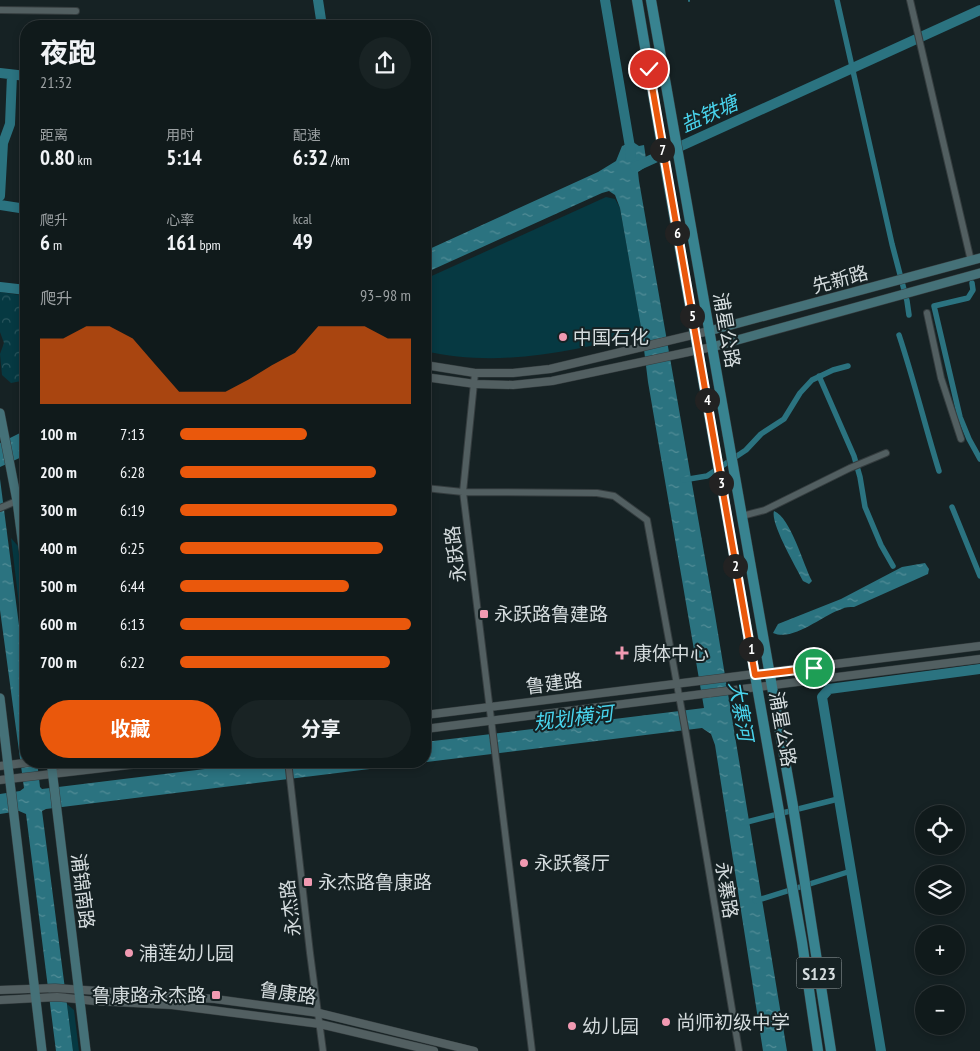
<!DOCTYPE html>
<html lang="zh">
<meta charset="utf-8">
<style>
body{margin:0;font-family:"PT Sans Narrow","Noto Sans SC",sans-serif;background:#192324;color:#f1f3f6;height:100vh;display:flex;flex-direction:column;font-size:19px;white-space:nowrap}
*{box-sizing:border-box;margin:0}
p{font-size:16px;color:#9ca1a3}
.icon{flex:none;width:28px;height:28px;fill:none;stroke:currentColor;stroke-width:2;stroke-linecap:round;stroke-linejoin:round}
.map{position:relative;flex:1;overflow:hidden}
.drawer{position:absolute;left:20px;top:20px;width:411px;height:748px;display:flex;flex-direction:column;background:#101a1b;border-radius:20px;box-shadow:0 2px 8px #0003,0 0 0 1px #30383a}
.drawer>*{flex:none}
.buttons{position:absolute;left:915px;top:805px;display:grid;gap:10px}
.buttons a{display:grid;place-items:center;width:50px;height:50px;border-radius:50%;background:#101a1b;box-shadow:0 2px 8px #0003,0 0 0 1px #30383a;font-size:25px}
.pin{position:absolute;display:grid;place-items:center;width:42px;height:42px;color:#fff;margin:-21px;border:2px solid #fff;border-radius:50%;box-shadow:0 1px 5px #0007}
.km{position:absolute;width:25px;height:25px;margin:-12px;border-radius:50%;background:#222;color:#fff;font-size:14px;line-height:25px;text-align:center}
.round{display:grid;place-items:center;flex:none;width:52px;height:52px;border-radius:26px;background:#192324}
.head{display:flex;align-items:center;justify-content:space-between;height:85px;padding:0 20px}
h1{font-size:28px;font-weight:700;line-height:38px}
.figures{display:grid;grid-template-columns:repeat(3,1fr);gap:8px;height:85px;padding:5px 20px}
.figures div{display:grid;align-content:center}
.figures b{font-size:21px;font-weight:700}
.figures small{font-size:14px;font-weight:400}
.figures p{font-size:14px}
.chart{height:140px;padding:10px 20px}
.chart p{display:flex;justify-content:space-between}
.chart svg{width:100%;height:90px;margin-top:5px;fill:#ea580c;opacity:.7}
.cta{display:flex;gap:10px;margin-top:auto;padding:10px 20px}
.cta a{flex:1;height:58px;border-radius:30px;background:#ea580c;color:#fff;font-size:20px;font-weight:700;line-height:58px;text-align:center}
.cta a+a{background:#192324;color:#f1f3f6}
ul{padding:0 20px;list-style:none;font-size:16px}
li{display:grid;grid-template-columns:80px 60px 1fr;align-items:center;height:38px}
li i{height:12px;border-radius:6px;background:#ea580c}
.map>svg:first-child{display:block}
.grass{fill:#063942}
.forest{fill:url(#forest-crowns)}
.water{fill:url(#water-ripples)}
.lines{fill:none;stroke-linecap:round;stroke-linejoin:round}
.stream{stroke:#2b7380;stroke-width:2}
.canal{stroke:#2b7380;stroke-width:5.5}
.river{stroke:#2b7380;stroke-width:10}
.minor-casing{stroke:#353d3f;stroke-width:8}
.tertiary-casing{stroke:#353d3f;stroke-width:9}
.secondary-casing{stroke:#353d3f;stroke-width:10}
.primary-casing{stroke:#353d3f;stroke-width:11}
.minor{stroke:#525f61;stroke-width:6}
.tertiary{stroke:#525f61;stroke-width:8}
.secondary{stroke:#457178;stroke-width:9}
.primary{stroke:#388390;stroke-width:10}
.route-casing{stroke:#fff;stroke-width:10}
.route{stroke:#ea580c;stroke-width:6}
.poi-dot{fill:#f19ab2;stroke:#162224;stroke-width:2}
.labels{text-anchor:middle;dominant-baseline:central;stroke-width:4;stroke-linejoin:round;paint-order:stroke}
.shield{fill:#162224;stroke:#9ca4a6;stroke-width:1}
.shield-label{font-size:18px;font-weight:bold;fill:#d5dcde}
.street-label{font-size:19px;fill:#d5dcde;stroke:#162224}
.poi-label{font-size:19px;fill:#d5dcde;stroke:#162224;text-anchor:start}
.water-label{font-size:20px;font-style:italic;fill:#49d4ed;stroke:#162224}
</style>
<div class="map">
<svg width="980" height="1051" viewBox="0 0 980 1051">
<defs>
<pattern id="forest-crowns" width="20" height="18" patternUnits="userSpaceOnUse" patternTransform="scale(1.25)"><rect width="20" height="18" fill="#063942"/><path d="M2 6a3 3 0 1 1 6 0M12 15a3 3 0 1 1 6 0" fill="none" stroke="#29555d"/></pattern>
<pattern id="water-ripples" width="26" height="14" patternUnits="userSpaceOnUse" patternTransform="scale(1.25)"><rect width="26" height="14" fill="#2b7380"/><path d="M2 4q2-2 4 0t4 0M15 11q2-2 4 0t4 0" fill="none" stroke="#538d97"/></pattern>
</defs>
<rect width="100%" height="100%" fill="#162224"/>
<path class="grass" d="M606,197L615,199L620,208L642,333C572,352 497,368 425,351V279Z
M11,538L18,546L26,616V663Z
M67,1004L74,1010L79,1051H73Z"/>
<path class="forest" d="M0,292L26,296V380L11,383L2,375L0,354L4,343L0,332Z"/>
<path class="water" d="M633,142L639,146L644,145L647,166L638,172L639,181L715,615L787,1051H763L715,745L711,734L702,728L46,809L42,811L73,1051H56L26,814L19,811L0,814V794L20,791L24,788L0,610V479L26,679V761H37L40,787L42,789L270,761H425V742L704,708L648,382L642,333L620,208L615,195L609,191L602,193L425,273V251L598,172L616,161L622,146Z
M26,430V455L0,467V443Z
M774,511C791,518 803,564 812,581L809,584L803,581C796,567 770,523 774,511Z
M925,563L929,569L928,574L854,607C850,607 845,607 842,609C822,615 794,642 773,633L778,624L841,599L902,567Z"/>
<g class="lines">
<path class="stream" d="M689,1V0"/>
<path class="canal" d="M837,0L892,244L907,301L909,315
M0,143H3
M972,283L973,290L968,298L934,306L960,417L969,439L980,459
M899,335C914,380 925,426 939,471
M819,376L854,456L860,477L865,507L881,545L893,566
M683,480L707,476L746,450L761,434L784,419L800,393L812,380L833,370L848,366
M952,507L980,576
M743,823L838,799
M755,901L851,871"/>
<path class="river" d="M318,0L322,26
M605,0L631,153L630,157
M0,73L26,76
M635,167L980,10
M0,196L3,143L10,124L12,75
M0,205L26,209
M0,287L26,290
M881,1051L822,697L829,689L980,669"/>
<g class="minor-casing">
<path id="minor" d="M910,0L971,261
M0,10L76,11
M927,313L941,378L961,439
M475,373L463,492L532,1051
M425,488L463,492L597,493L614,496L647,520L686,734L739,1051
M0,508L26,497
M742,516L765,510L850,468L886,453
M288,761L310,953L323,1051"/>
</g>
<g class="tertiary-casing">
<path id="tertiary" d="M425,365L475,373H513L550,369L709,331
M425,377L475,384L513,385L552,381L712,347
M425,715L980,646
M425,729L980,659
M0,766L40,761
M0,780L163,761
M0,990L55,988L215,999L319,1013L474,1051
M0,1000L57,997L95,1001L172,1005L320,1024L434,1051"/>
</g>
<g class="secondary-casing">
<path id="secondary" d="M709,331L980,258
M712,347L980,273
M0,413L17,501L26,570
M0,698L42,1051
M51,761L86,1051"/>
</g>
<g class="primary-casing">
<path id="primary" d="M637,0L665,164L802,942L818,1051
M651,0L793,806L831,1051"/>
</g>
<use href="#minor" class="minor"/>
<use href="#tertiary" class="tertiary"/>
<use href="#secondary" class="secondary"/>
<use href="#primary" class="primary"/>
</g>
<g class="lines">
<g class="route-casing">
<path id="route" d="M649,69L755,675L814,668"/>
</g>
<use href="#route" class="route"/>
</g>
<g class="poi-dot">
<circle cx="563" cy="337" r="5"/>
<rect x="479" y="609" width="10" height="10" rx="2.5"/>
<path d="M619.5 645.5h5v5h5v5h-5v5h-5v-5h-5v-5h5z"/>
<circle cx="524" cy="863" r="5"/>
<rect x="303" y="877" width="10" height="10" rx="2.5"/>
<circle cx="129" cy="953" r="5"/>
<rect x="211" y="990" width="10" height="10" rx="2.5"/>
<circle cx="666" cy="1022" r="5"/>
<circle cx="572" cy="1026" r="5"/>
</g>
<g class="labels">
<rect class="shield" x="796.5" y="957.5" width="45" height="31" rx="4"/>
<g class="shield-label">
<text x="819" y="973">S123</text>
</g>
<g class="street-label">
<text transform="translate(840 279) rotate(-15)">先新路</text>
<text transform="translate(727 330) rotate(80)">浦星公路</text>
<text transform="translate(455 554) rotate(-97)">永跃路</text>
<text transform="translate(554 683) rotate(-7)">鲁建路</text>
<text transform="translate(783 729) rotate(80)">浦星公路</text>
<text transform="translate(727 890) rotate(81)">永寨路</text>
<text transform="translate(83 891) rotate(83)">浦锦南路</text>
<text transform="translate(290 908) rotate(-97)">永杰路</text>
<text transform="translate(288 993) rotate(8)">鲁康路</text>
</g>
<g class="poi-label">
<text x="573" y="337">中国石化</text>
<text x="494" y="614">永跃路鲁建路</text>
<text x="633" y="653">康体中心</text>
<text x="534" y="863">永跃餐厅</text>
<text x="318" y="882">永杰路鲁康路</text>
<text x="139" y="953">浦莲幼儿园</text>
<text x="206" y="995" text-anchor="end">鲁康路永杰路</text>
<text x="676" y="1022">尚师初级中学</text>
<text x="582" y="1026">幼儿园</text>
</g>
<g class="water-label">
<text transform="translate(709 114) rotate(-24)">盐铁塘</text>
<text transform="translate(741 711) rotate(80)">大寨河</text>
<text transform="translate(573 718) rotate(-7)">规划横河</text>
</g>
</g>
</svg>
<div class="buttons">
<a><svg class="icon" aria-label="locate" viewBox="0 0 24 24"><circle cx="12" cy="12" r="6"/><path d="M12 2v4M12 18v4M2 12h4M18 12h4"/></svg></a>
<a><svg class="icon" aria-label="layers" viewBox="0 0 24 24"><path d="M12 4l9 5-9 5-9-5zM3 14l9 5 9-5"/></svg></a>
<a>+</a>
<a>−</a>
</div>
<div class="pin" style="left:814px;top:668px;background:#1e9e55"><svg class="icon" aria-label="arrive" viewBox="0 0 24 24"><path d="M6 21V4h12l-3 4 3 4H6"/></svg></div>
<div class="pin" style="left:649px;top:69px;background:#d93025"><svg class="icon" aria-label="check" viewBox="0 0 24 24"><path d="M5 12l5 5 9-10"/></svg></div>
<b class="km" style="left:751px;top:649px">1</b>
<b class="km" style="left:735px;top:566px">2</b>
<b class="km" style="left:721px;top:483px">3</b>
<b class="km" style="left:707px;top:400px">4</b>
<b class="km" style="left:692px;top:316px">5</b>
<b class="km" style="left:677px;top:233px">6</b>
<b class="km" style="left:662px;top:150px">7</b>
<section class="drawer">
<div class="head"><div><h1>夜跑</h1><p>21:32</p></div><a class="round"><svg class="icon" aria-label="share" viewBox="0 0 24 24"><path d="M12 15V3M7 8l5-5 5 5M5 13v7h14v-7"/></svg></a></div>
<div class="figures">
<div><p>距离</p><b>0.80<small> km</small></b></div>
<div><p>用时</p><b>5:14</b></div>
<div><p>配速</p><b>6:32<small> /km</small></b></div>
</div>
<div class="figures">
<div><p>爬升</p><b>6<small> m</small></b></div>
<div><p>心率</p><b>161<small> bpm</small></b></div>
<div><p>kcal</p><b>49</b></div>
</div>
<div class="chart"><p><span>爬升</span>93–98 m</p>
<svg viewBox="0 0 160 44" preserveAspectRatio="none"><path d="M0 44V12L10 12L20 6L30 6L40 12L50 25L60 38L70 38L80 38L90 32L100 25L110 19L120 6L130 6L140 6L150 12L160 12V44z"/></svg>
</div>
<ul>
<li><b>100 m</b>7:13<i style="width:55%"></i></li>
<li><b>200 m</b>6:28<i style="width:85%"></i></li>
<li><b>300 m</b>6:19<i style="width:94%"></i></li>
<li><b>400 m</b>6:25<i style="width:88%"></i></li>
<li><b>500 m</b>6:44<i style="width:73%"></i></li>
<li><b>600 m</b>6:13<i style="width:100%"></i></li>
<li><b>700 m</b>6:22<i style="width:91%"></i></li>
</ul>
<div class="cta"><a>收藏</a><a>分享</a></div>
</section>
</div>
